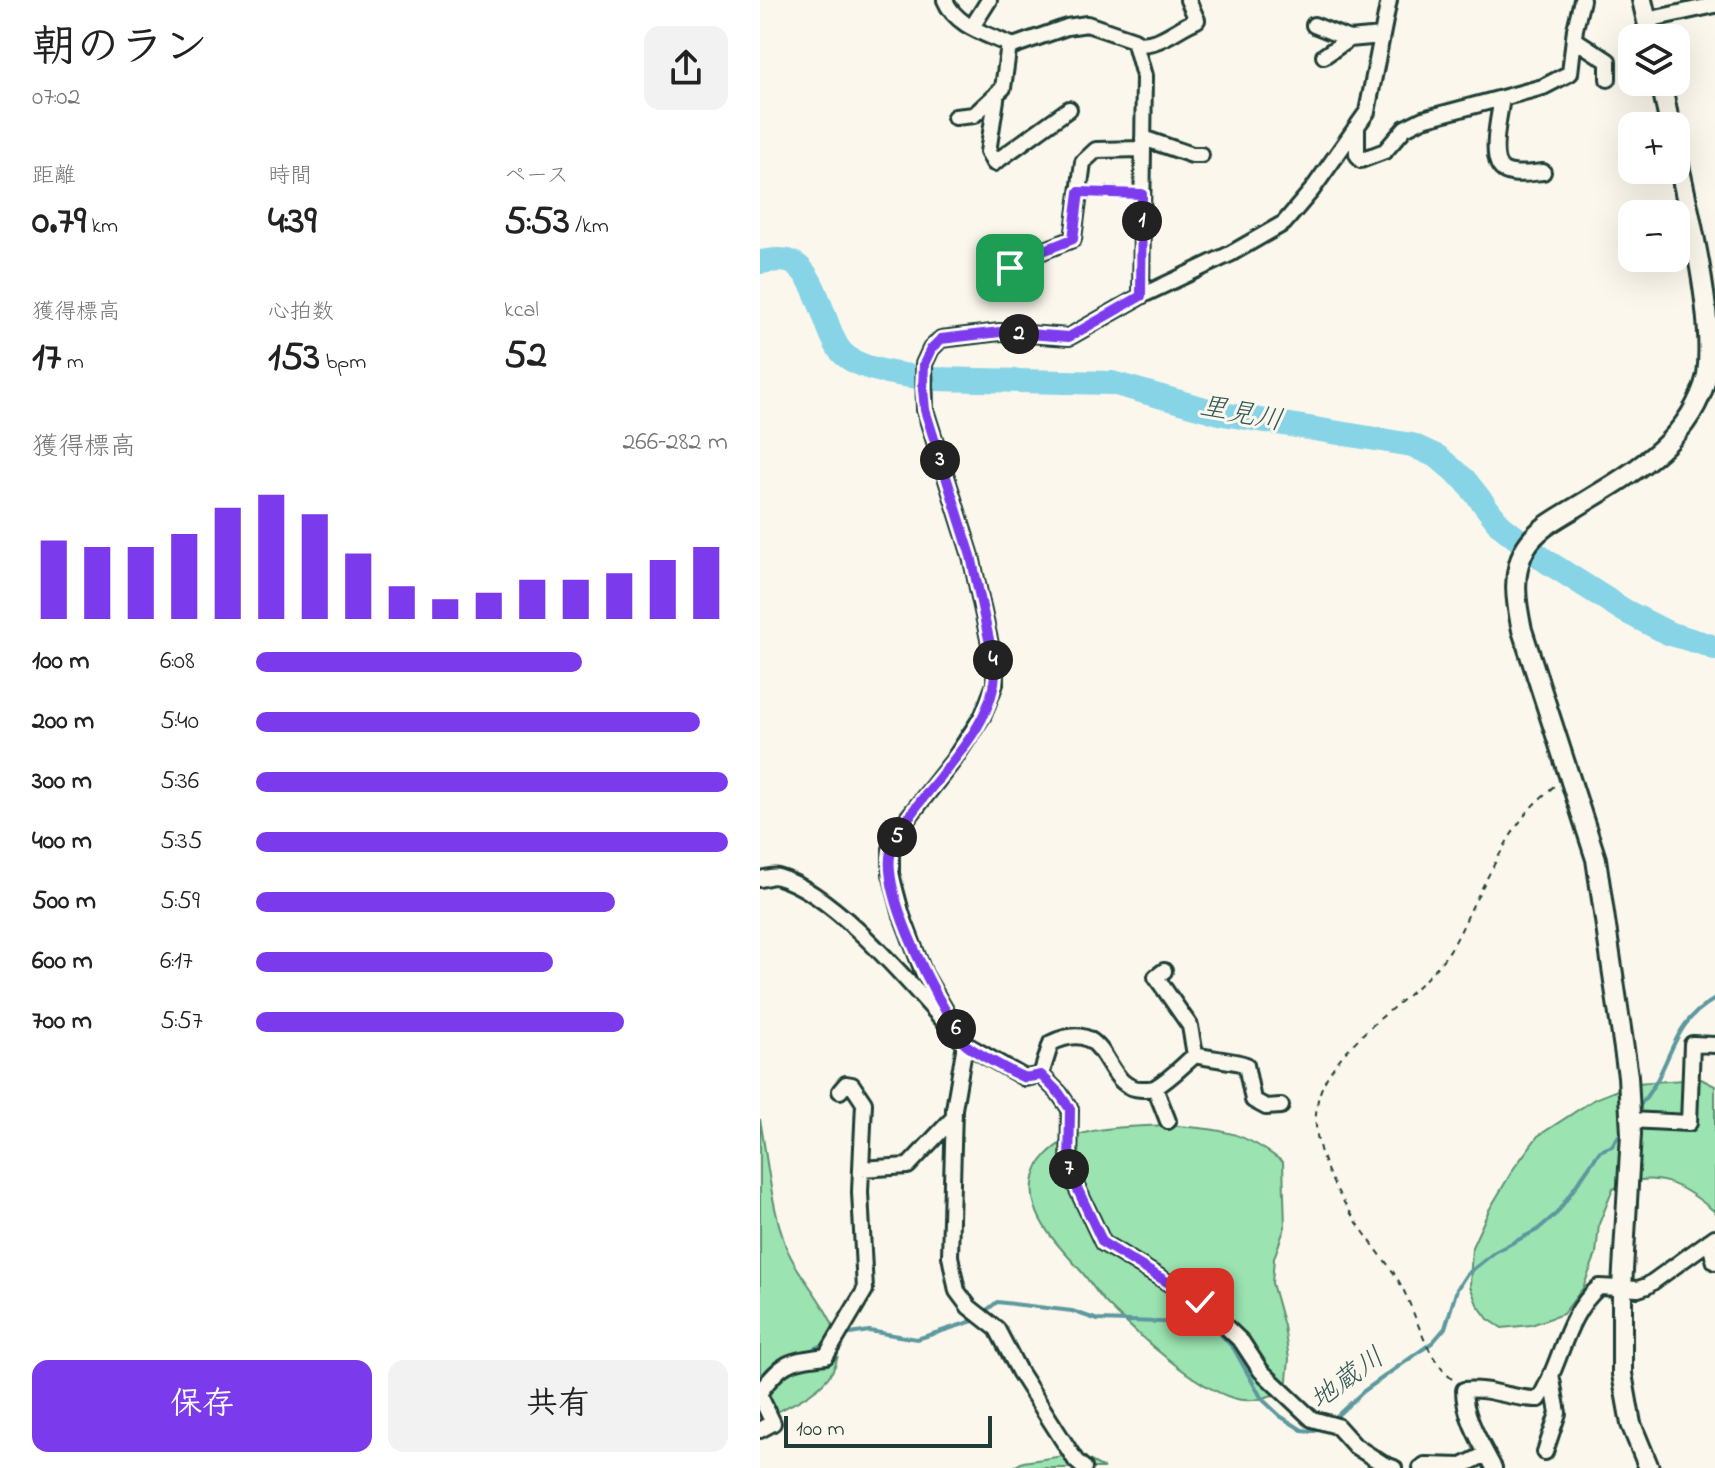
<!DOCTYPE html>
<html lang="ja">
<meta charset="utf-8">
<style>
body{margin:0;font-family:"Indie Flower","Klee One",sans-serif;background:#f2f2f2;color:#222;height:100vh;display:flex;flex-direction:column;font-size:30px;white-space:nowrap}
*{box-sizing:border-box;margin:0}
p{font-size:26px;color:#767676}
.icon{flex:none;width:44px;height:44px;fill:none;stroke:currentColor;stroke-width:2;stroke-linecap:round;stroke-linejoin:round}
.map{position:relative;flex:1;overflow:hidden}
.panel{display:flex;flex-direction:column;background:#fff;width:760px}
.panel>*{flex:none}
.fabs{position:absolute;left:858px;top:24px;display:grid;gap:16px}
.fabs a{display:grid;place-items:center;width:72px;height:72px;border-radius:16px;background:#fff;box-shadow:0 8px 32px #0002;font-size:40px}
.scale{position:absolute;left:24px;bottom:20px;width:208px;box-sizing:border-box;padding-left:8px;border:4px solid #1f3d34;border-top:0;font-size:22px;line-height:28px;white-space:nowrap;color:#1f3d34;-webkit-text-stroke:6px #fbf7ec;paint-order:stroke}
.pin{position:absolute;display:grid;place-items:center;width:68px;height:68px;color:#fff;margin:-34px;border-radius:16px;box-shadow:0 4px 12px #0006}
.km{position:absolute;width:40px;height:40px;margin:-20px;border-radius:50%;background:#222;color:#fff;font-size:22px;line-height:40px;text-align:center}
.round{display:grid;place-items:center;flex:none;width:84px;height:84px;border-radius:16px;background:#f2f2f2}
.head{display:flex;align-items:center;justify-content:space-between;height:136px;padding:0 32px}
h1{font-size:44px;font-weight:800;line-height:60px}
.stats{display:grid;grid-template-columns:repeat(3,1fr);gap:12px;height:136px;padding:8px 32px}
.stats div{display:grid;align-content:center}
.stats b{font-size:40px;font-weight:800}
.stats small{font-size:22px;font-weight:400}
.stats p{font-size:22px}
.chart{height:224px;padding:16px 32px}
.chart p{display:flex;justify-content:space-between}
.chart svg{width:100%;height:144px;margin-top:8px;stroke:#7c3aed;stroke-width:6}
.primary-button{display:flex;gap:16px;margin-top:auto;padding:16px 32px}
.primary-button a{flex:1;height:92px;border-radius:16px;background:#7c3aed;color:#fff;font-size:32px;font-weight:800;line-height:92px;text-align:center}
.primary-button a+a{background:#f2f2f2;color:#222}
ul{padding:0 32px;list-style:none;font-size:26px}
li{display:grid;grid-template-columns:128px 96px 1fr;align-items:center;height:60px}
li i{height:20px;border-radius:10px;background:#7c3aed}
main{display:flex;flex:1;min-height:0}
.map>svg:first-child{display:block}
.green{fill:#9be3b1;stroke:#5d9072;stroke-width:2}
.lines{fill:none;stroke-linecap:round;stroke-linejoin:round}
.stream{stroke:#5d989f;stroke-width:4}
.river{stroke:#87d4e6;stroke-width:24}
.service-casing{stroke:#1f3d34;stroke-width:13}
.minor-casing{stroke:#1f3d34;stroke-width:20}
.tertiary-casing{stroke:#1f3d34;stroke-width:24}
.path{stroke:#1f3d34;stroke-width:2;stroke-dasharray:6 6;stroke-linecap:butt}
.service{stroke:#fbf7ec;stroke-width:7}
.minor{stroke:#fbf7ec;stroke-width:14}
.tertiary{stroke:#fbf7ec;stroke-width:18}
.route-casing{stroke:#fff;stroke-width:16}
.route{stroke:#7c3aed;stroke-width:10}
.labels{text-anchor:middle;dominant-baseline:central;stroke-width:6;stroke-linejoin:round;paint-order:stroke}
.water-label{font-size:28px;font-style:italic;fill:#345b58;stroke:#fbf7ec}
</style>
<main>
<section class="panel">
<div class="head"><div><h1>朝のラン</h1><p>07:02</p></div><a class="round"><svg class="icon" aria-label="share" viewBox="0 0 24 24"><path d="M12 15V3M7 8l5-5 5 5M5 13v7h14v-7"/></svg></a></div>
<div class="stats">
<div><p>距離</p><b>0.79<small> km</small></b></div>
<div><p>時間</p><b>4:39</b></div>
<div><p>ペース</p><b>5:53<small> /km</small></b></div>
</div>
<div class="stats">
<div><p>獲得標高</p><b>17<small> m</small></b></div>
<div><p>心拍数</p><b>153<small> bpm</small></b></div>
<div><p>kcal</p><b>52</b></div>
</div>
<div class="chart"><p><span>獲得標高</span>266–282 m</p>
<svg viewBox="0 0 160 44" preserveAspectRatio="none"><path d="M5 44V20M15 44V22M25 44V22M35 44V18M45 44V10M55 44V6M65 44V12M75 44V24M85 44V34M95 44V38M105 44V36M115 44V32M125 44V32M135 44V30M145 44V26M155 44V22"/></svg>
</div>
<ul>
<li><b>100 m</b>6:08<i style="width:69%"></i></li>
<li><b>200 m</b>5:40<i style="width:94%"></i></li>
<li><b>300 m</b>5:36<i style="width:100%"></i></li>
<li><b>400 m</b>5:35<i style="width:100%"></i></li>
<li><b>500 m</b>5:59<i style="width:76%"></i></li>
<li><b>600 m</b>6:17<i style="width:63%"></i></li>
<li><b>700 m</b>5:57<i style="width:78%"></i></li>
</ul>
<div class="primary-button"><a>保存</a><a>共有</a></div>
</section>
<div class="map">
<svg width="955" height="1468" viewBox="0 0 955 1468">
<rect width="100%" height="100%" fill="#fbf7ec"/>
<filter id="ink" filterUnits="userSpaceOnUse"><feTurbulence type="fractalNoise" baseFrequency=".0125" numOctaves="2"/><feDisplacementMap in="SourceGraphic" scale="16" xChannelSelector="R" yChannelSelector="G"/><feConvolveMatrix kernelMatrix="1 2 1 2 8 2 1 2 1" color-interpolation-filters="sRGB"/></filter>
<g filter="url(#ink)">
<path class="green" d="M941,1079L955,1086V1212C922,1184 895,1168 853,1189L839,1224L836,1254L823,1288L803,1314L771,1325L742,1328L728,1319L717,1304L710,1286L712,1247L729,1210L754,1168L778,1136L835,1099L875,1083Z
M0,1119C7,1159 11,1202 24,1241C32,1266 52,1287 65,1310C104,1374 50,1396 0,1420Z
M407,1125C460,1130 478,1128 523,1162L525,1227L514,1258L512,1283L524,1326L529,1359L526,1390C508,1397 492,1404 473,1398C433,1386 377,1334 347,1304C337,1294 330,1281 320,1270C304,1251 282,1231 275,1206C270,1192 273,1171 282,1160C310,1123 366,1128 407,1125Z
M317,1454L344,1468H252L263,1462Z"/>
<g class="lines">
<path class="stream" d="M876,1111C883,1101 891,1091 897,1080C915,1045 918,1020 955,999
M84,1335L109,1331L157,1339L213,1321L237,1302L312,1311L338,1320L430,1323L455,1328L474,1349L502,1399L520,1416L542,1430L552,1431L563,1426
M48,1352L69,1342
M570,1422L604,1391L673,1342L685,1328L697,1289L706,1275L735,1252L777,1230L797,1213L840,1151L852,1146L864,1128"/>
<path class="river" d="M0,262C10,261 21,258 31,262C57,272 64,328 79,349C94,371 147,376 173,379L352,383L463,414L652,445L678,457L705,480L741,526L786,561L865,611L908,633L948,645L955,649"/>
<g class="service-casing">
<path id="service" d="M319,192L382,194"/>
</g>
<g class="minor-casing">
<path id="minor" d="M185,0C196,27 228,34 253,46L307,27L327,24L374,40L384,76L381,296
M887,20L955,5
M554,25L589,39L622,36
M212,27L229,0
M814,39L848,61V79
M376,44C402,45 415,29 437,20L428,0
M564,56L589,39
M237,93L228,152L234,163L309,109
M742,98C740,113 727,163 745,171C756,176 771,173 783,172
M195,117L214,115L243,88L249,44
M597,128V154L601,160L625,151L645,128L663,119L783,87L810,73L815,29L822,0
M383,138L432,155H441
M250,268L260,281
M243,273L260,260L313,239L323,162L336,150L383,149
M0,879C6,878 13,875 18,877C72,892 145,978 183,1020
M404,971L396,977L430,1026L435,1055
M200,1039L205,1044L265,1078L281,1075L291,1043C354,1013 340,1092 384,1089C389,1089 393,1089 396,1087C410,1079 423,1065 435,1055C450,1059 474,1060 486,1065L493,1100L506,1107L521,1106
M281,1075L299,1093L310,1109L309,1171L343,1243L440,1302L482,1342L501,1371L552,1419L577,1426L595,1446L623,1464L634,1468
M395,1088L408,1121
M80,1091L86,1084L92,1085L104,1103L101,1169L148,1166L194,1117
M870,1120L929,1123L932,1044L955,1045
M949,1241L955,1262
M0,1392C23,1361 29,1361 66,1356L105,1290L100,1192L101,1169
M0,1396L13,1423L0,1430
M785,1452L798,1413L791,1374
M324,1468L316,1461L260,1373L237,1329L209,1307L197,1291L190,1256L194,1109L205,1044L164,974L142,916L131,874V849L147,819L193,761L223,715L235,684V667L211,556L165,410L164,364L171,349L181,339L240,332L309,337L381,296L470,254L524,223L552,190L607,112L629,0
M661,1468L665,1465L702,1466L726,1454
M734,1468C722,1445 704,1417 704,1390C730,1387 754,1400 779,1399C803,1361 804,1317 839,1287L878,1289L887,1286L955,1237"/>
</g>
<g class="tertiary-casing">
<path id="tertiary" d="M882,0L891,38
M901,82L910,126
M889,1468L871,1424L862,1374V1287L871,1134L868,1076L836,859L762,630C756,603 751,572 766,547C777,529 795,520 813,509C867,476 931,443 947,375C955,316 929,212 916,152"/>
</g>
<path class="path" d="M692,1379C660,1352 656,1303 631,1269C597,1223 542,1157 559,1096C566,1071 588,1049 605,1032C632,1007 666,984 688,953C698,939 705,921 713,905C730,873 746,838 769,810C776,801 787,793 795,785"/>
<use href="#service" class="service"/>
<use href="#minor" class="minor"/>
<use href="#tertiary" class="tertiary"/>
</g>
</g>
<g class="lines" filter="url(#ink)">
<g class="route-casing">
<path id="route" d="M250,268L260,260L313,239L319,192L382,194L381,296L309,337L240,332L181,339L171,349L164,364L163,389L165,410L211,556L235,667C237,735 158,787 133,845C116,882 169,983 189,1017C193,1025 198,1036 204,1043C209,1049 255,1074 263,1077C268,1078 275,1076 281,1075L299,1093L310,1109L309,1171L343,1243L440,1302"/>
</g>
<use href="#route" class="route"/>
</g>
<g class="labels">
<g class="water-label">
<text transform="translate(481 415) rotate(11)">里見川</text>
<text transform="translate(588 1380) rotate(-36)">地蔵川</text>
</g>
</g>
</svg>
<div class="fabs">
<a><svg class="icon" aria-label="layers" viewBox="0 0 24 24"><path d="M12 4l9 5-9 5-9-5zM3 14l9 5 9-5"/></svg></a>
<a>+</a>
<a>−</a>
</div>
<div class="scale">100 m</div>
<div class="pin" style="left:250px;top:268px;background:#1e9e55"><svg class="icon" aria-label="arrive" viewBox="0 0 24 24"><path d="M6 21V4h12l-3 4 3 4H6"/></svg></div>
<div class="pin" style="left:440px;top:1302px;background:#d93025"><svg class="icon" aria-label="check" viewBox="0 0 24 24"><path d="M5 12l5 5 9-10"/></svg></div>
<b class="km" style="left:382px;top:221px">1</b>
<b class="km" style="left:259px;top:334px">2</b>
<b class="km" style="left:180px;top:460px">3</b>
<b class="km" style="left:233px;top:660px">4</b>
<b class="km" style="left:137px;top:837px">5</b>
<b class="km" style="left:196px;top:1029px">6</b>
<b class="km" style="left:309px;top:1169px">7</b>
</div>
</main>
